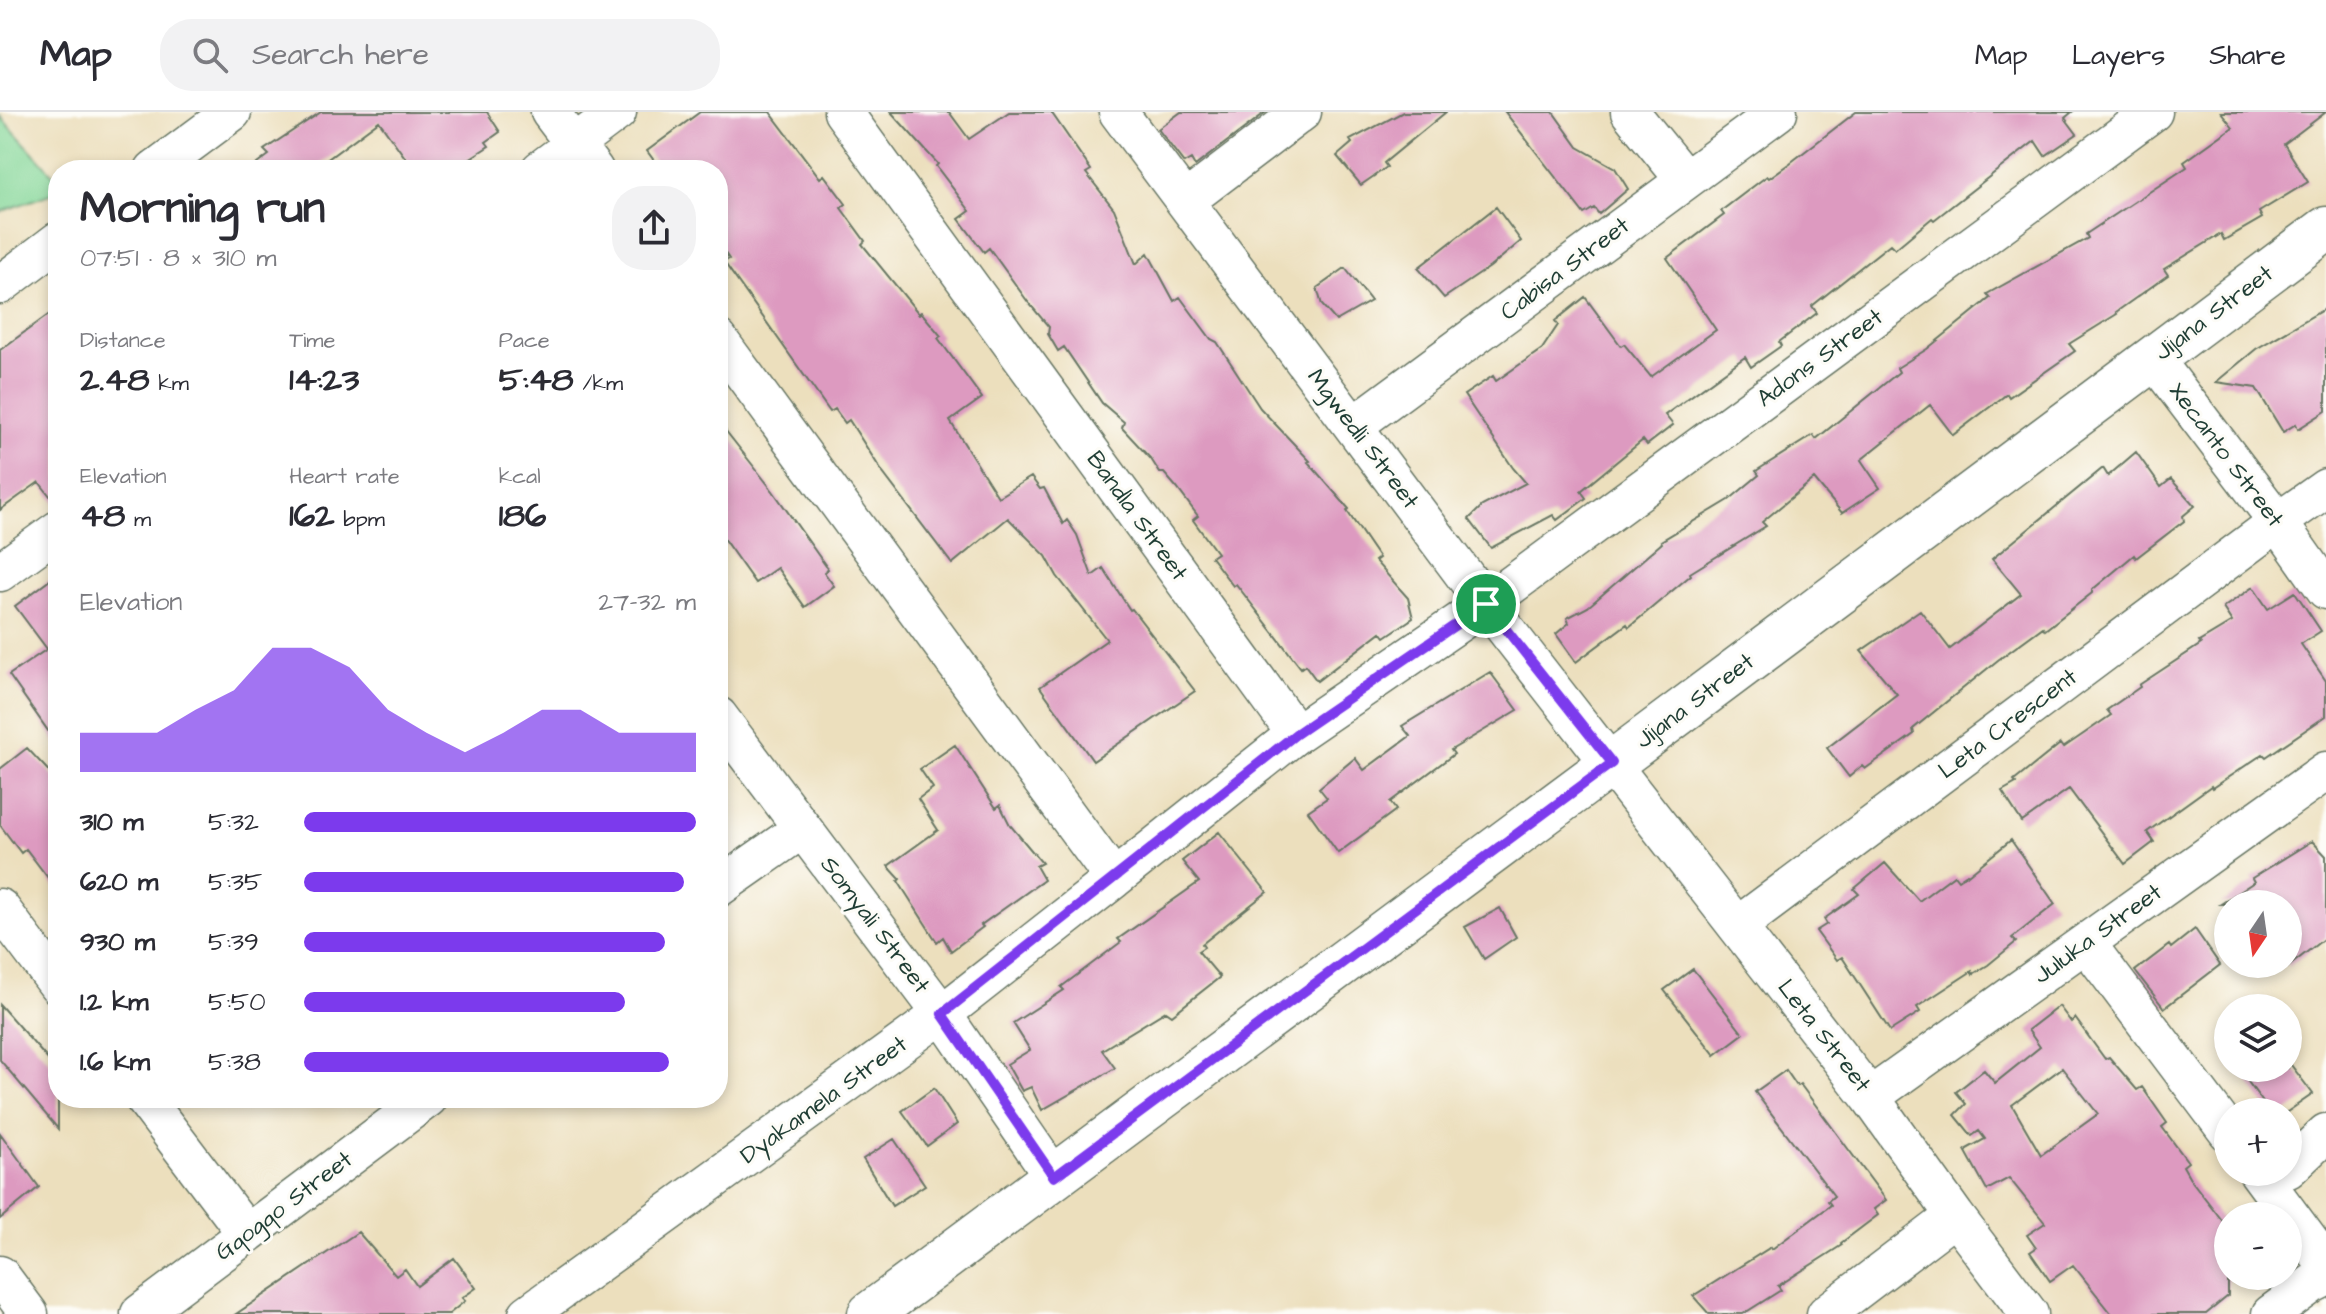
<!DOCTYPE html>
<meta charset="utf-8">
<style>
body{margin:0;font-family:"Architects Daughter",sans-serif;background:#f2f2f3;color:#2b2b33;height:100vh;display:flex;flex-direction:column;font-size:30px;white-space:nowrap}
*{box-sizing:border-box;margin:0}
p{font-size:26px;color:#7c7c81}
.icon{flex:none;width:44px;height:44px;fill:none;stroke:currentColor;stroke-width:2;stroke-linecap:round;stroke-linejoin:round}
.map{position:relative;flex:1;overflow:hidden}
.sheet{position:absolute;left:48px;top:48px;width:680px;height:948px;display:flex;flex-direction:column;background:#fff;border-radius:32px;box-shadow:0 4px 12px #0003}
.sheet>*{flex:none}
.needle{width:52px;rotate:193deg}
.fabs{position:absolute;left:2214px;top:778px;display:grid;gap:16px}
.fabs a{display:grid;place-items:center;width:88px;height:88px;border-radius:50%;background:#fff;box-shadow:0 4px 12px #0003;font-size:40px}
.pin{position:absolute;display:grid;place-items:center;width:68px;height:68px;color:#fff;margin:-34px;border:4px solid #fff;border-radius:50%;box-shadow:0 2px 8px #0007}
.round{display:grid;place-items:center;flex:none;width:84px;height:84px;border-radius:32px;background:#f2f2f3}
.head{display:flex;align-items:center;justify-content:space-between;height:136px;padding:0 32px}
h1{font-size:44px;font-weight:700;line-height:60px}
.figures{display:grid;grid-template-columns:repeat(3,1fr);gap:12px;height:136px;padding:8px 32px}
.figures div{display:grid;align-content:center}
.figures b{font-size:34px;font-weight:700}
.figures small{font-size:22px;font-weight:400}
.figures p{font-size:22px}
.chart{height:224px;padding:16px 32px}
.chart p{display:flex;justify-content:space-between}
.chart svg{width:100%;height:144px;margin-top:8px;fill:#7c3aed;opacity:.7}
ul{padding:0 32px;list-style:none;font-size:26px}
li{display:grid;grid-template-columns:128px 96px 1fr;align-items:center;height:60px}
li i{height:20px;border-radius:10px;background:#7c3aed}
header{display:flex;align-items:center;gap:48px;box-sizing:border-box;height:112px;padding:0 40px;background:#fff;border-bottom:2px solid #e1e1e2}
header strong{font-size:38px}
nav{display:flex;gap:44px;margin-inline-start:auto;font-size:28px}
.search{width:560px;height:72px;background:#f2f2f3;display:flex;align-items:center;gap:20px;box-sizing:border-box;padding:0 28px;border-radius:32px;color:#7c7c81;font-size:30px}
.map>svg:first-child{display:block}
.green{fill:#85d799;stroke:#528a66;stroke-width:2}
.building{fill:#dd9ac0;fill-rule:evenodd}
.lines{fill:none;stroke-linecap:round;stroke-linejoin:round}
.street-casing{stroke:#677664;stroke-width:41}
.secondary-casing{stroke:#677664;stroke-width:47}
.street{stroke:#fff;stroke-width:38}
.secondary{stroke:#fff;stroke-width:44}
.route-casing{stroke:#fff;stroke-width:16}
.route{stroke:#7c3aed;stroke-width:10}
.labels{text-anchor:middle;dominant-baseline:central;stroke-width:6;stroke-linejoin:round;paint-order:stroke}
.street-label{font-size:24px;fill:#1f3d34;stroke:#fdfcf7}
</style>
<header>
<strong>Map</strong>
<div class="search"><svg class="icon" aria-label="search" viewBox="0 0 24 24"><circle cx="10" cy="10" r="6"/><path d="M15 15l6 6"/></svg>Search here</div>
<nav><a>Map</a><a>Layers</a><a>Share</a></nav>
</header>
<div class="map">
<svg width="2326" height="1202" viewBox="0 0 2326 1202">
<rect width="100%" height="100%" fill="#fdfcf7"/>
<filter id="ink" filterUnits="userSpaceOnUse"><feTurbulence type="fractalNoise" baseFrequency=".0125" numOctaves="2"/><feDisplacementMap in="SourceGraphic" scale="16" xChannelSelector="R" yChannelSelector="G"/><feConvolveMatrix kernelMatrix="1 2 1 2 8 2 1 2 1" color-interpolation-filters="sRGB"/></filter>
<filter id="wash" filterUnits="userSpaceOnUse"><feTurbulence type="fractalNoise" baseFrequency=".006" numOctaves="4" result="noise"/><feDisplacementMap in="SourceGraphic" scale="32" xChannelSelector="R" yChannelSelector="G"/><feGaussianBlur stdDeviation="1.8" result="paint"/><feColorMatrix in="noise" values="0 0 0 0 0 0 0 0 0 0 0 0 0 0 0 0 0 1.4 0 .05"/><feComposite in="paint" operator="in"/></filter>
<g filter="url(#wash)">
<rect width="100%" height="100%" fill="#ecdfbd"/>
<path class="green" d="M0,4L58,68V79L0,100Z"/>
<g id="blocks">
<path class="building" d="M321,0H487L500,20L486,30L489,34L452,58H414L379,9L313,58H249L269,43L264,38Z
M700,0H770L820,66L824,63L846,92L841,96L865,129L862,132L919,202L921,200L941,224L938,226L982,286L950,309L998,385L1031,365L1040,377L1044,376L1063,412L1067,408L1077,423L1092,464L1103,456L1130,498L1132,497L1195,579L1093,649L1040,575L1107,528L1057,464L1046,444L1008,406L952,452L883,361L849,308L845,311L835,297L830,300L724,150L729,147L718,131V58H661L647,39Z
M891,0H949L969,27L1009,0H1051L1091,58L1086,61L1114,97L1136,152L1148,141L1174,189L1180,185L1211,227L1217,230L1260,296L1310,349L1308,350L1349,397L1347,399L1379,446L1375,449L1408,486L1413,506L1385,525L1381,520L1317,569L1305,553L1301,556L1236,472L1233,474L1211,445L1217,441L1193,408L1198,404L1177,376L1164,361H1160L1151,347L1122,316L1124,310L1102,291L1064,235L1058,239L1048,222L1049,215L1028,190L989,136L984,140L959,107L970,99L936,54L938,52Z
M1181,0H1266L1195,54L1191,47L1184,51L1158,17Z
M1403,0H1446L1384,51L1387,55L1361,73L1337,44L1352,31L1350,28Z
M1505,0H1553L1578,35L1615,56L1628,77L1599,102L1594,96L1584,102Z
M1856,0H2072L2065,6L2077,22L2045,44L2035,29L1934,108L1932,106L1895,137L1890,132L1812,194L1817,201L1779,230L1781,234L1751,255L1745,245L1665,303L1673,313L1647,333L1643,328L1581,379L1586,386L1557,408L1553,403L1491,436L1469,407L1482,394L1526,371L1513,356L1464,283L1493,264L1496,269L1542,237L1558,213L1555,209L1585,185L1621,234L1624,232L1651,265L1716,218L1667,146L1724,103L1721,99L1767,64L1769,66L1790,51Z
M2221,0H2326L2284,32L2308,70L2259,100L2262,106L2224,128L2221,122L2164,157L2168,163L2116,200L2117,202L2069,232L2075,239L2009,285L2007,282L1953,323L1930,293L1861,348L1880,376L1842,401L1814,367L1762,410L1766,414L1690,461L1691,463L1629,515L1627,512L1576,550L1556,522L1569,511L1567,506L1588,495L1662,431L1661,429L1729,388L1759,363L1756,359L1813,323L1816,327L1899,260L1897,256L1927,237L1990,186L1987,182L2088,126L2086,122L2187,55L2184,50L2233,15Z
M1496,95L1521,129L1490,155L1444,186L1418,156Z
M1345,156L1371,189L1336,209L1322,193L1317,176Z
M58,196V394L39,370L0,398V238Z
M2326,196V299L2298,317L2296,312L2283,320L2256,276L2216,270L2256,237Z
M718,309L773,379L828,457L824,460L834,474L805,495L777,456L755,471L718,419Z
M2136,340L2161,375L2171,367L2195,394L2183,404L2184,409L2136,446L2134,443L2092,478V481L2045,518L2043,515L1998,548L1913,617L1914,622L1865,657L1862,654L1849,665L1827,636L1897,582L1861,539L1920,498L1950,537L2021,482L1992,447L2103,356L2108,364Z
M58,462V633L9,563L47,537L15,494Z
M2253,475L2268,497L2295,480L2321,519L2301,532L2326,569V604L2266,645L2263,642L2212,676L2211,674L2147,720L2154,730L2125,752L2069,677L2022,710L2002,679L2016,671L2014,669L2060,632L2063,636L2111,603L2107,598L2140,575L2139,573L2201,532L2199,530L2232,510L2223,496Z
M1490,560L1518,598L1451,638L1454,642L1390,690L1396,698L1338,741L1308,699L1327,686L1319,676L1355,646L1364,658L1410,624L1402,614Z
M955,633L996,696L1000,693L1010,713L1042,751L1036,754L1044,768L981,813L983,815L951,839L943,825L937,830L898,769L900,767L888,754L938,718L918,687L933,676L920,657Z
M27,636L58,669V779L26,737L21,741L0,713V657Z
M1219,720L1267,780L1202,832L1204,835L1198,839L1220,865L1172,903L1166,899L1102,938L1115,956L1042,998L1031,975L1022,979L1007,952L1030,938L1013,911L1064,878L1061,875L1121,830L1118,827L1199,770L1182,749Z
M2011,728L2055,792L2012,826L2016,830L1988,853L1973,862L1972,859L1917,895L1920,900L1890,919L1842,845L1837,848L1816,819L1827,812L1824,807L1859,782L1854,777L1885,751L1919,789L1954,763L1958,768L1967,762L1968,763Z
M2312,729L2326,744V825L2288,855V792H2221L2254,770L2252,766Z
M1500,796L1516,825L1484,847L1465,815Z
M2195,817L2220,853L2164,896L2135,859L2169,833L2171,836Z
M1693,857L1743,922L1715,943L1664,878Z
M0,893L58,959V1017L0,948Z
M2059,894L2071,910L2075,906L2105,947L2109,945L2137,978L2142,975L2167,1011L2162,1015L2188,1050L2183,1054L2191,1068L2228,1116V1184L2206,1202H2112L2073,1153L2050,1169L2030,1140L2036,1136L2027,1123L2045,1111L2009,1066L1987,1078L1965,1038L1985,1027L1979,1019L1972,1024L1955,1003L1966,992L1956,980L1984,958L1995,971L2040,935L2028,918ZM2062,956L2098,1002L2041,1043L2012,993Z
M2288,949L2313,982L2287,1000H2270L2238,956H2288Z
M1786,958L1797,974L1800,972L1886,1088L1874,1097L1878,1103L1841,1131L1842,1133L1778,1174L1781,1178L1743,1202H1709L1693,1184L1771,1135L1772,1137L1831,1093L1828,1089L1834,1084L1755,980Z
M934,976L957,1012L927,1034L902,999Z
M0,1021L39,1075L0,1107Z
M894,1027L925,1073L892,1094L863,1047Z
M358,1120L396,1164L405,1157L417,1174L454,1146L476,1176L462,1186L465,1189L449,1202H236Z"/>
</g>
</g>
<g filter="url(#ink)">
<use href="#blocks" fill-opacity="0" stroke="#677664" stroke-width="2"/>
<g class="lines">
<g class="street-casing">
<path id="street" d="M550,0L594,58
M843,0L1296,622L1486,492L2153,0
M1118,0L1486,492L1870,985L1955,1104L2029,1202
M1630,0L1685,68
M154,58L232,0
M540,58L617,0
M1185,89L1302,0
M0,173L58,129
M2154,247L2278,410L2326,478
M1353,314L1778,0
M0,460L58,418
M718,604L942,902L1054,1065
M1114,767L1296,622
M718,776L802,717
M0,796L58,873
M1739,813L2278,410L2326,376
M2086,831L2228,1020
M1870,985L2326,659
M144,986L247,1122
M2288,1057L2326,1021
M2258,1060L2326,1152
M0,1163L29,1202
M140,1202L428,986
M528,1202L942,902L1114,767L718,227
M1826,1202L1955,1104
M2271,1202L2312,1172L2326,1165"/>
</g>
<g class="secondary-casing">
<path id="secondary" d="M870,1202L1612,651L2326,117"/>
</g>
<use href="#street" class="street"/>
<use href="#secondary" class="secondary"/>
</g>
</g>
<g class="lines" filter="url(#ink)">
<g class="route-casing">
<path id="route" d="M1486,492L1612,651L1054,1065L942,902L1296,622Z"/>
</g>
<use href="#route" class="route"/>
</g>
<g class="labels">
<g class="street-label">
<text transform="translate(1565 157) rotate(-37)">Cabisa Street</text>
<text transform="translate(2214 201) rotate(-37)">Jijana Street</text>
<text transform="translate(1820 246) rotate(-36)">Adons Street</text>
<text transform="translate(1363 327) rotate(53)">Mgwedli Street</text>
<text transform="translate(2226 343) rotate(53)">Xecanto Street</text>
<text transform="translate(1137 404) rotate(54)">Bandla Street</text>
<text transform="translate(1695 589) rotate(-37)">Jijana Street</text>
<text transform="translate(2008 612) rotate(-37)">Leta Crescent</text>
<text transform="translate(875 813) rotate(53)">Somyali Street</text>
<text transform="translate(2098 822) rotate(-36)">Juluka Street</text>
<text transform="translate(1824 924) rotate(52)">Leta Street</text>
<text transform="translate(824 988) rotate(-36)">Dyakamela Street</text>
<text transform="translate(284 1094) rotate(-37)">Gqogqo Street</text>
</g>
</g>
</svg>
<div class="fabs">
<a><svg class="needle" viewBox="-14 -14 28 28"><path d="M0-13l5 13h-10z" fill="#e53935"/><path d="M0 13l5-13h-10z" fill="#7c7c81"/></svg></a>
<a><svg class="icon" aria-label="layers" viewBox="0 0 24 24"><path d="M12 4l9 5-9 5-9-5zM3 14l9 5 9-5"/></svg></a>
<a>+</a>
<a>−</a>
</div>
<div class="pin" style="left:1486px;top:492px;background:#1e9e55"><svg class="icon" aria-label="arrive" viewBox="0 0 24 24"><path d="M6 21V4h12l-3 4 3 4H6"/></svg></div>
<section class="sheet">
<div class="head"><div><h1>Morning run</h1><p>07:51 · 8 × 310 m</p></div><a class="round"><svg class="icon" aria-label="share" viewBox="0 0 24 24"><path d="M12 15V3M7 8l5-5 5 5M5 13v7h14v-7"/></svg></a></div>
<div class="figures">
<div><p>Distance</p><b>2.48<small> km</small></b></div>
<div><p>Time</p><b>14:23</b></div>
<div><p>Pace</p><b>5:48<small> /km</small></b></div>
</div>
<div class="figures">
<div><p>Elevation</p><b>48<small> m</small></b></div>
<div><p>Heart rate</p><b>162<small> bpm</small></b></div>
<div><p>kcal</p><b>186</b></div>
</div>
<div class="chart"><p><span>Elevation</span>27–32 m</p>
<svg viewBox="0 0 160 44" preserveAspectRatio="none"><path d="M0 44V32L10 32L20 32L30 25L40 19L50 6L60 6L70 12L80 25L90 32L100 38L110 32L120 25L130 25L140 32L150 32L160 32V44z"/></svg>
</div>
<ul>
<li><b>310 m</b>5:32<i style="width:100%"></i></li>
<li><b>620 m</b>5:35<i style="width:97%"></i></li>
<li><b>930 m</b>5:39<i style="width:92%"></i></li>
<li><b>1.2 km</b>5:50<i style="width:82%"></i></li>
<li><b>1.6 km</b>5:38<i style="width:93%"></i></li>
</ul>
</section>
</div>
